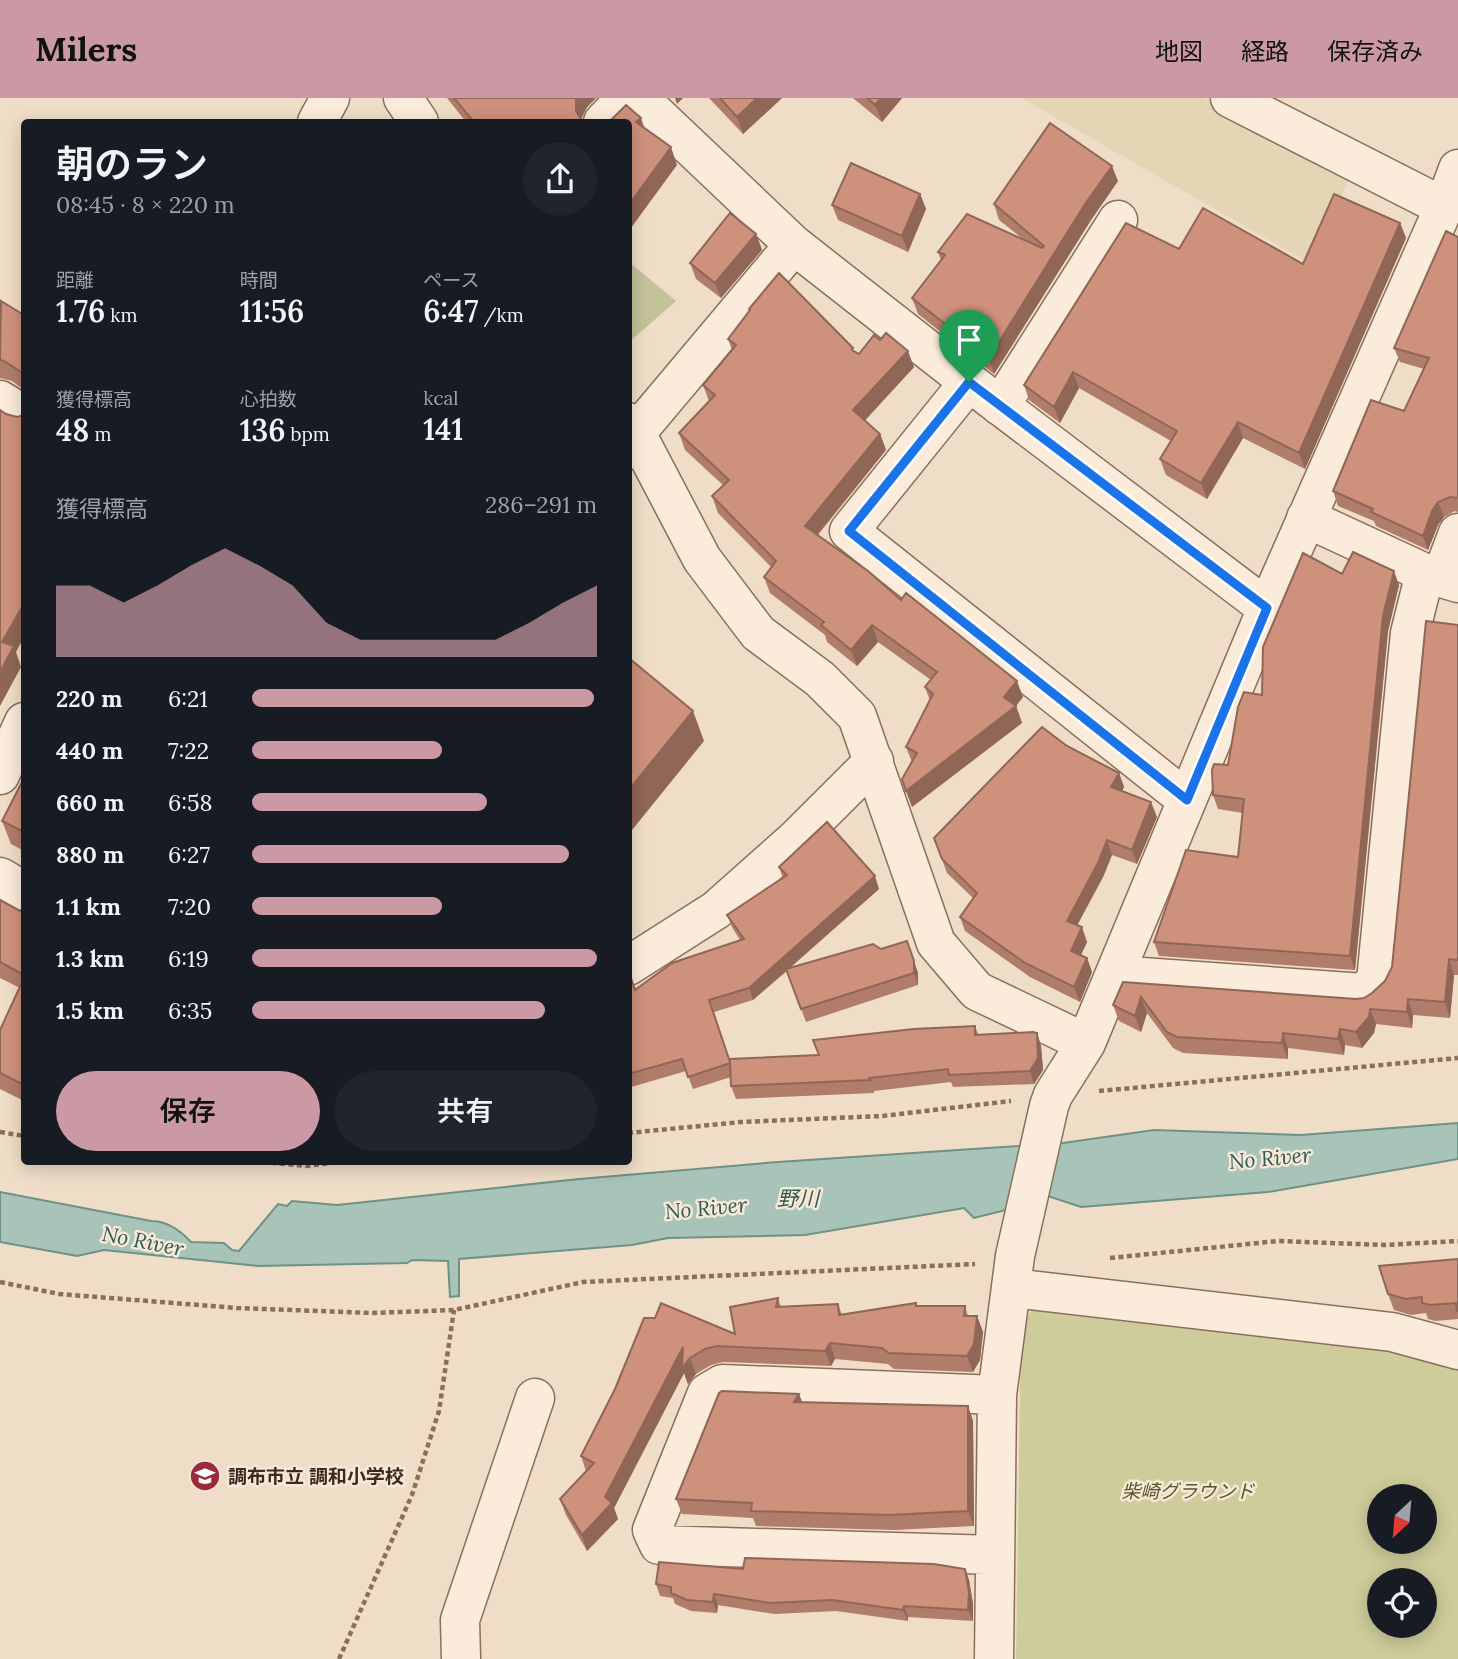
<!DOCTYPE html>
<html lang="ja">
<meta charset="utf-8">
<style>
body{margin:0;font-family:Lora,"Noto Sans JP",serif;background:#20242c;color:#f1f3f6;height:100vh;display:flex;flex-direction:column;font-size:26px;white-space:nowrap}
*{box-sizing:border-box;margin:0}
p{font-size:23px;color:#9ea1a6}
.icon{flex:none;width:38px;height:38px;fill:none;stroke:currentColor;stroke-width:2;stroke-linecap:round;stroke-linejoin:round}
.map{position:relative;flex:1;overflow:hidden}
.side{position:absolute;left:21px;top:21px;width:611px;height:1046px;display:flex;flex-direction:column;background:#171b24;border-radius:7px;box-shadow:0 4px 18px #0003}
.side>*{flex:none}
.needle{width:46px;rotate:206deg}
.controls{position:absolute;left:1367px;top:1386px;display:grid;gap:14px}
.controls a{display:grid;place-items:center;width:70px;height:70px;border-radius:50%;background:#171b24;box-shadow:0 4px 18px #0003;font-size:35px}
.pin{position:absolute;display:grid;place-items:center;width:60px;height:60px;color:#fff;margin:-72px -30px;border-radius:50% 50% 50% 0;rotate:-45deg;box-shadow:0 0 7px #0007}
.pin .icon{rotate:45deg}
.round{display:grid;place-items:center;flex:none;width:74px;height:74px;border-radius:37px;background:#20242c}
.headline{display:flex;align-items:center;justify-content:space-between;height:119px;padding:0 35px}
h1{font-size:38px;font-weight:600;line-height:52px}
.figures{display:grid;grid-template-columns:repeat(3,1fr);gap:10px;height:119px;padding:7px 35px}
.figures div{display:grid;align-content:center}
.figures b{font-size:30px;font-weight:600}
.figures small{font-size:19px;font-weight:400}
.figures p{font-size:19px}
.chart{height:196px;padding:14px 35px}
.chart p{display:flex;justify-content:space-between}
.chart svg{width:100%;height:126px;margin-top:7px;fill:#cb99a3;opacity:.7}
.button{display:flex;gap:14px;margin-top:auto;padding:14px 35px}
.button a{flex:1;height:80px;border-radius:42px;background:#cb99a3;color:#111;font-size:28px;font-weight:600;line-height:80px;text-align:center}
.button a+a{background:#20242c;color:#f1f3f6}
ul{padding:0 35px;list-style:none;font-size:23px}
li{display:grid;grid-template-columns:112px 84px 1fr;align-items:center;height:52px}
li i{height:18px;border-radius:9px;background:#cb99a3}
header{display:flex;align-items:center;gap:42px;box-sizing:border-box;height:98px;padding:0 35px;background:#cb99a3;color:#111}
header strong{font-size:33px}
nav{display:flex;gap:38px;margin-inline-start:auto;font-size:24px}
.map>svg:first-child{display:block}
.farmland{fill:#e5d5b4}
.green{fill:#cecc9a;fill-rule:evenodd}
.cemetery{fill:#c3c299}
.water{fill:#a8c3b7;stroke:#6e9283;stroke-width:2}
.lines{fill:none;stroke-linecap:round;stroke-linejoin:round}
.minor-casing{stroke:#8c6e5c;stroke-width:41}
.path{stroke:#8c6e5c;stroke-width:4.5;stroke-dasharray:5 3.5;stroke-linecap:butt}
.minor{stroke:#faebdb;stroke-width:38}
.wall{fill:#b17d6b}
.shaded-wall{fill:#906657}
.building{fill:#ce917c;stroke:#906657;stroke-width:2}
.route-casing{stroke:#fff;stroke-width:14}
.route{stroke:#1a73e8;stroke-width:9}
.labels{text-anchor:middle;dominant-baseline:central;stroke-width:5;stroke-linejoin:round;paint-order:stroke}
.poi-label{font-size:19px;font-weight:bold;fill:#3c2920;stroke:#f7e8d7;text-anchor:start}
.park-label{font-size:19px;font-style:italic;fill:#545826;stroke:#f7e8d7}
.water-label{font-size:21px;font-style:italic;fill:#2f5c52;stroke:#f7e8d7}
</style>
<header>
<strong>Milers</strong>
<nav><a>地図</a><a>経路</a><a>保存済み</a></nav>
</header>
<div class="map">
<svg width="1458" height="1561" viewBox="0 0 1458 1561">
<rect width="100%" height="100%" fill="#efddc7"/>
<path class="farmland" d="M1021,0H1203L1352,76L1309,165Z"/>
<path class="green" d="M1040,1203L1396,1252L1458,1271V1561H1016L1021,1225ZM1379,1398H1424V1444H1379ZM1379,1482H1424V1528H1379Z"/>
<path class="cemetery" d="M628,163L676,203L628,245Z"/>
<path class="water" d="M1458,1025V1061L1268,1094L1081,1109L1048,1098L1034,1105L974,1120L964,1110L805,1137L668,1140L632,1147L459,1161V1198L450,1199L448,1163L412,1162L407,1165L258,1168L104,1152L77,1158L0,1144V1094L151,1123C167,1123 180,1132 191,1144L224,1145L232,1152L239,1153L278,1106L287,1108L292,1103L337,1107L579,1081L778,1064L1063,1045L1154,1032L1301,1037Z"/>
<g class="lines">
<g class="minor-casing">
<path id="minor" d="M403,0L419,24
M639,0L794,147L969,284L1267,510
M1230,0L1444,109
M317,24L330,0
M603,24L626,0
M969,284L849,433L1187,702
M0,302L24,317
M1000,308L1118,122
M628,324L636,335L702,461L758,535L820,581L857,618L936,845L977,893L1086,945
M628,352L636,335L794,147
M1306,420L1425,475L1458,485
M1441,480L1458,435
M0,677L24,624
M0,779L24,793
M628,868L716,812L797,740L874,663
M1115,877L1363,895L1376,883L1410,535L1425,475
M1012,1190L1392,1234L1458,1252
M994,1457L659,1447L652,1432L707,1295L722,1286L997,1297
M461,1561L460,1522L535,1300
M994,1561L997,1297L1015,1158L1049,1008L1053,997L1086,945L1267,510L1444,109L1458,71"/>
</g>
<path class="path" d="M1099,993L1458,960
M0,1034L24,1038
M628,1035L741,1024L882,1018L1011,1003
M263,1064L307,1068L338,1064
M1110,1160L1278,1143L1385,1147L1458,1143
M0,1184L59,1196L237,1210L372,1215L454,1212L583,1184L975,1166
M339,1561L412,1397L439,1313L454,1212"/>
<use href="#minor" class="minor"/>
</g>
<path class="wall" d="M447,0H596L587,9L582,19V23L586,24H466Z
M709,0H782L743,36Z
M853,0H902L882,24Z
M1118,83L1091,122L994,276L918,216L912,200L941,162L938,154L1023,141L999,122L994,106Z
M920,96L926,111L908,154L838,122L832,107Z
M1400,125L1406,140L1305,371L1243,340L1207,401L1166,377L1160,361L1171,343L1079,290L1060,325L1029,302L1024,287L1179,151L1303,166Z
M756,136L762,152L721,200L696,181L690,165Z
M1458,139V414L1455,413L1444,419L1438,427L1428,452L1376,428L1374,423L1338,408L1333,393L1404,313L1424,271L1400,264L1394,250Z
M0,204L24,217V292L12,283L0,280Z
M749,211L859,256L914,269L865,322L880,336L886,352L818,437L901,502L1023,599L1016,608L1022,625L912,709V664L906,649L930,603L925,589L931,582L878,544L857,568L827,544L825,537L770,495L764,479L771,469L718,415L712,398L724,388L685,352L679,335L709,303L703,287L732,252L728,241L750,213Z
M1342,476L1399,487L1388,533L1355,872L1159,858L1154,844L1238,759L1243,715L1218,711L1213,697L1262,597Z
M1458,527V877H1454L1450,920L1413,917L1412,930L1376,926L1374,935L1362,950L1345,947L1344,957L1288,950V961L1183,955L1173,950L1147,915L1141,934L1119,923L1113,907L1123,884L1356,901L1364,900L1372,895L1385,883L1392,869Z
M1067,648L1119,675L1124,689L1122,693L1157,719L1137,766L1112,757L1103,779L1077,827L1087,844L1081,857L1087,860L1092,874L1080,904L1030,879L965,833L960,819L973,800L947,775L934,740Z
M24,680V753L11,746L2,723Z
M779,769L879,791L790,870L881,851L907,843L918,875V887L806,924L787,873L753,902L714,914L730,963L818,957L975,928L978,936L1037,935L1041,948L1043,972L1034,986L953,989L951,984L874,993V995L736,1001L731,988V979L693,991L686,973L628,990V881L631,880L635,891L740,842L732,829L727,817L783,780Z
M0,802L24,815V1003L0,991V932L20,890L0,880Z
M1458,1161V1221L1435,1223L1428,1221L1426,1215L1411,1217L1394,1212L1388,1196Z
M778,1200L781,1209L838,1206L842,1217L916,1205L917,1208H965L968,1218H977L983,1234L980,1262L973,1274L894,1271L888,1266L835,1261L831,1268L723,1264L711,1267L696,1276L688,1286L684,1275L614,1410L618,1421L587,1453L566,1417L560,1401L586,1373L581,1358L615,1291L735,1236Z
M802,1304L968,1308L973,1323L974,1428L894,1432L756,1428L753,1420L682,1416L676,1401Z
M743,1471H965L969,1482L973,1506V1523L908,1519V1523L836,1513L774,1516L718,1507L717,1515L691,1513L675,1506L673,1500L660,1498L656,1486Z"/>
<path class="shaded-wall" d="M576,0H596L587,9L582,19V24L576,13Z
M675,0H683L677,6Z
M757,0H782L743,36L737,19Z
M881,0H902L882,24L875,7Z
M641,20L647,38L636,24Z
M671,49L677,67L628,134V108Z
M1112,68L1118,83L1091,122L994,276L989,260L1085,106Z
M920,96L926,111L908,154L902,138Z
M1400,125L1406,140L1305,371L1299,355Z
M756,136L762,152L721,200L715,185Z
M908,253L914,269L859,329L853,312Z
M1073,274L1079,290L1060,325L1054,309Z
M1238,324L1243,340L1207,401L1201,385Z
M880,336L886,352L811,444L805,428Z
M1438,404L1444,419L1438,427L1428,452L1423,438L1432,413Z
M1394,473L1399,487L1388,533L1355,872L1350,858L1383,518Z
M24,506V539L16,554L21,569L0,608V574L2,544Z
M872,527L878,544L857,568L851,552Z
M1017,583L1023,599L1014,610L1016,608L1022,625L912,709L906,693L1004,599Z
M693,613L704,643L628,737V693Z
M1119,675L1124,689L1117,703L1111,689Z
M1151,704L1157,719L1137,766L1132,752Z
M1107,742L1112,757L1103,779L1072,837L1067,823Z
M875,778L879,791L753,902L749,890Z
M1082,829L1087,844L1076,867L1071,853Z
M907,843L918,875V887L914,875Z
M1087,860L1092,874L1080,904L1074,889Z
M1449,861L1454,877L1450,920L1445,904Z
M1141,899L1147,915L1141,934L1135,918Z
M1408,901L1413,917L1412,930L1407,914Z
M1370,911L1376,926L1374,935L1362,950L1356,934Z
M1340,931L1345,947L1344,957L1338,941Z
M1037,935L1041,948L1043,972L1034,986L1030,973Z
M1283,935L1288,950V961L1282,945Z
M977,1218L983,1234L980,1262L973,1274L967,1258Z
M830,1245L835,1261L831,1268L825,1253Z
M683,1249L690,1260L696,1276L688,1286L684,1275L614,1410L618,1421L587,1453L582,1437Z
M799,1296L805,1311L794,1304Z
M968,1308L973,1323L974,1428L968,1413Z
M965,1471L969,1482L973,1506V1523L968,1512Z
M714,1496L718,1507L717,1515L713,1504Z
M904,1508L908,1519V1523L903,1512Z"/>
<path class="building" d="M454,0H576V13L582,23L586,24H474Z
M720,0H757L737,19Z
M867,0H881L875,7Z
M626,7L641,20L636,24L671,49L628,108V24H607L612,21Z
M1050,25L1112,68L1085,106L989,260L912,200L945,157L938,154L967,116L1042,150L1044,148L994,106Z
M851,65L920,96L902,138L832,107Z
M1334,96L1400,125L1299,355L1238,324L1201,385L1160,361L1177,333L1073,274L1054,309L1024,287L1126,125L1179,151L1203,110L1303,166Z
M730,115L756,136L715,185L690,165Z
M1446,133L1458,139V400L1450,399L1438,404L1432,413L1423,438L1371,414L1373,411L1333,393L1371,302L1404,313L1429,260L1394,250Z
M779,175L853,250L852,252L859,256L874,237L880,242L886,235L908,253L853,312L880,336L805,428L868,473L901,502L906,495L1017,583L1004,599L1016,608L906,693L902,681L917,655L906,649L933,596L925,589L937,574L872,527L851,552L821,527L824,524L764,479L776,463L712,398L729,382L679,335L715,297L703,287L736,247L728,241L750,212L749,211Z
M1,203L24,217V276L4,263L0,262Z
M0,312L6,316L17,319L24,317V506L2,544L14,548L0,574Z
M1353,454L1394,473L1383,518L1350,858L1154,844L1186,752L1238,759L1244,701L1213,697L1212,672L1214,666L1228,667L1238,609L1244,594L1262,597L1263,549L1303,455L1342,476Z
M1426,523L1458,527V862L1449,861L1445,904L1408,901L1407,914L1370,911L1369,919L1356,934L1340,931L1338,941L1283,935L1282,945L1177,939L1167,934L1141,899L1135,918L1113,907L1123,884L1356,901L1364,900L1372,895L1385,883L1392,869Z
M630,561L693,613L628,693V563Z
M1042,629L1067,648L1119,675L1111,689L1151,704L1132,752L1107,742L1098,765L1067,823L1082,829L1071,853L1087,860L1074,889L1025,865L960,819L977,795L942,761L934,740Z
M24,680V734L2,723Z
M827,724L875,778L749,890L709,902L730,964V961L819,957L813,942L914,931L975,928V937L1033,934L1037,935L1038,960L1030,973L949,977L948,971L869,980L870,982L731,988L730,965L688,979L682,961L628,976V881L631,880L635,892L672,865L744,841L727,817L787,777L779,769Z
M0,802L24,815V877L0,864Z
M907,843L914,863V875L801,911L786,871L873,846L881,851Z
M24,880V987L0,975V932Z
M1458,1161V1213H1457L1456,1205L1430,1207L1422,1205V1199L1406,1201L1388,1196L1379,1168Z
M778,1200L776,1209L838,1206L839,1217L916,1205V1208H965L964,1218H977L974,1246L967,1258L889,1255L882,1250L830,1245L825,1253L717,1248L705,1251L690,1260L682,1270L683,1249L605,1399L612,1405L582,1437L560,1401L594,1365L581,1358L615,1291L644,1220H655L661,1205L735,1236L730,1209Z
M722,1293L799,1296L794,1304L968,1308V1413L889,1417L751,1413L752,1405L676,1401L719,1295Z
M745,1460L934,1466L965,1471L969,1494L968,1512L904,1508L903,1512L832,1502L770,1505L714,1496L713,1504L687,1502L671,1495V1489L656,1486L659,1464L743,1471Z"/>
<g class="lines">
<g class="route-casing">
<path id="route" d="M969,284L1267,510L1187,702L849,433Z"/>
</g>
<use href="#route" class="route"/>
</g>
<defs>
<g id="school-disc" transform="scale(1.575)"><circle r="9.5" fill="#9c2a3d" stroke="#f7e8d7"/><path d="M0-5L7-2L0 1L-7-2ZM-4 1L0 2.5L4 1V4Q0 6-4 4Z" fill="#fff"/></g>
</defs>
<g fill-rule="evenodd">
<use href="#school-disc" x="205" y="1378"/>
</g>
<g class="labels">
<g class="poi-label">
<text x="228" y="1378">調布市立 調和小学校</text>
</g>
<g class="park-label">
<text x="1188" y="1393">柴崎グラウンド</text>
</g>
<g class="water-label">
<text transform="translate(1270 1060) rotate(-5)">No River</text>
<text x="798" y="1100">野川</text>
<text transform="translate(706 1110) rotate(-5)">No River</text>
<text transform="translate(143 1143) rotate(11)">No River</text>
</g>
</g>
</svg>
<div class="controls">
<a><svg class="needle" viewBox="-14 -14 28 28"><path d="M0-13l5 13h-10z" fill="#e53935"/><path d="M0 13l5-13h-10z" fill="#9ea1a6"/></svg></a>
<a><svg class="icon" aria-label="locate" viewBox="0 0 24 24"><circle cx="12" cy="12" r="6"/><path d="M12 2v4M12 18v4M2 12h4M18 12h4"/></svg></a>
</div>
<div class="pin" style="left:969px;top:284px;background:#1e9e55"><svg class="icon" aria-label="arrive" viewBox="0 0 24 24"><path d="M6 21V4h12l-3 4 3 4H6"/></svg></div>
<section class="side">
<div class="headline"><div><h1>朝のラン</h1><p>08:45 · 8 × 220 m</p></div><a class="round"><svg class="icon" aria-label="share" viewBox="0 0 24 24"><path d="M12 15V3M7 8l5-5 5 5M5 13v7h14v-7"/></svg></a></div>
<div class="figures">
<div><p>距離</p><b>1.76<small> km</small></b></div>
<div><p>時間</p><b>11:56</b></div>
<div><p>ペース</p><b>6:47<small> /km</small></b></div>
</div>
<div class="figures">
<div><p>獲得標高</p><b>48<small> m</small></b></div>
<div><p>心拍数</p><b>136<small> bpm</small></b></div>
<div><p>kcal</p><b>141</b></div>
</div>
<div class="chart"><p><span>獲得標高</span>286–291 m</p>
<svg viewBox="0 0 160 44" preserveAspectRatio="none"><path d="M0 44V19L10 19L20 25L30 19L40 12L50 6L60 12L70 19L80 32L90 38L100 38L110 38L120 38L130 38L140 32L150 25L160 19V44z"/></svg>
</div>
<ul>
<li><b>220 m</b>6:21<i style="width:99%"></i></li>
<li><b>440 m</b>7:22<i style="width:55%"></i></li>
<li><b>660 m</b>6:58<i style="width:68%"></i></li>
<li><b>880 m</b>6:27<i style="width:92%"></i></li>
<li><b>1.1 km</b>7:20<i style="width:55%"></i></li>
<li><b>1.3 km</b>6:19<i style="width:100%"></i></li>
<li><b>1.5 km</b>6:35<i style="width:85%"></i></li>
</ul>
<div class="button"><a>保存</a><a>共有</a></div>
</section>
</div>
